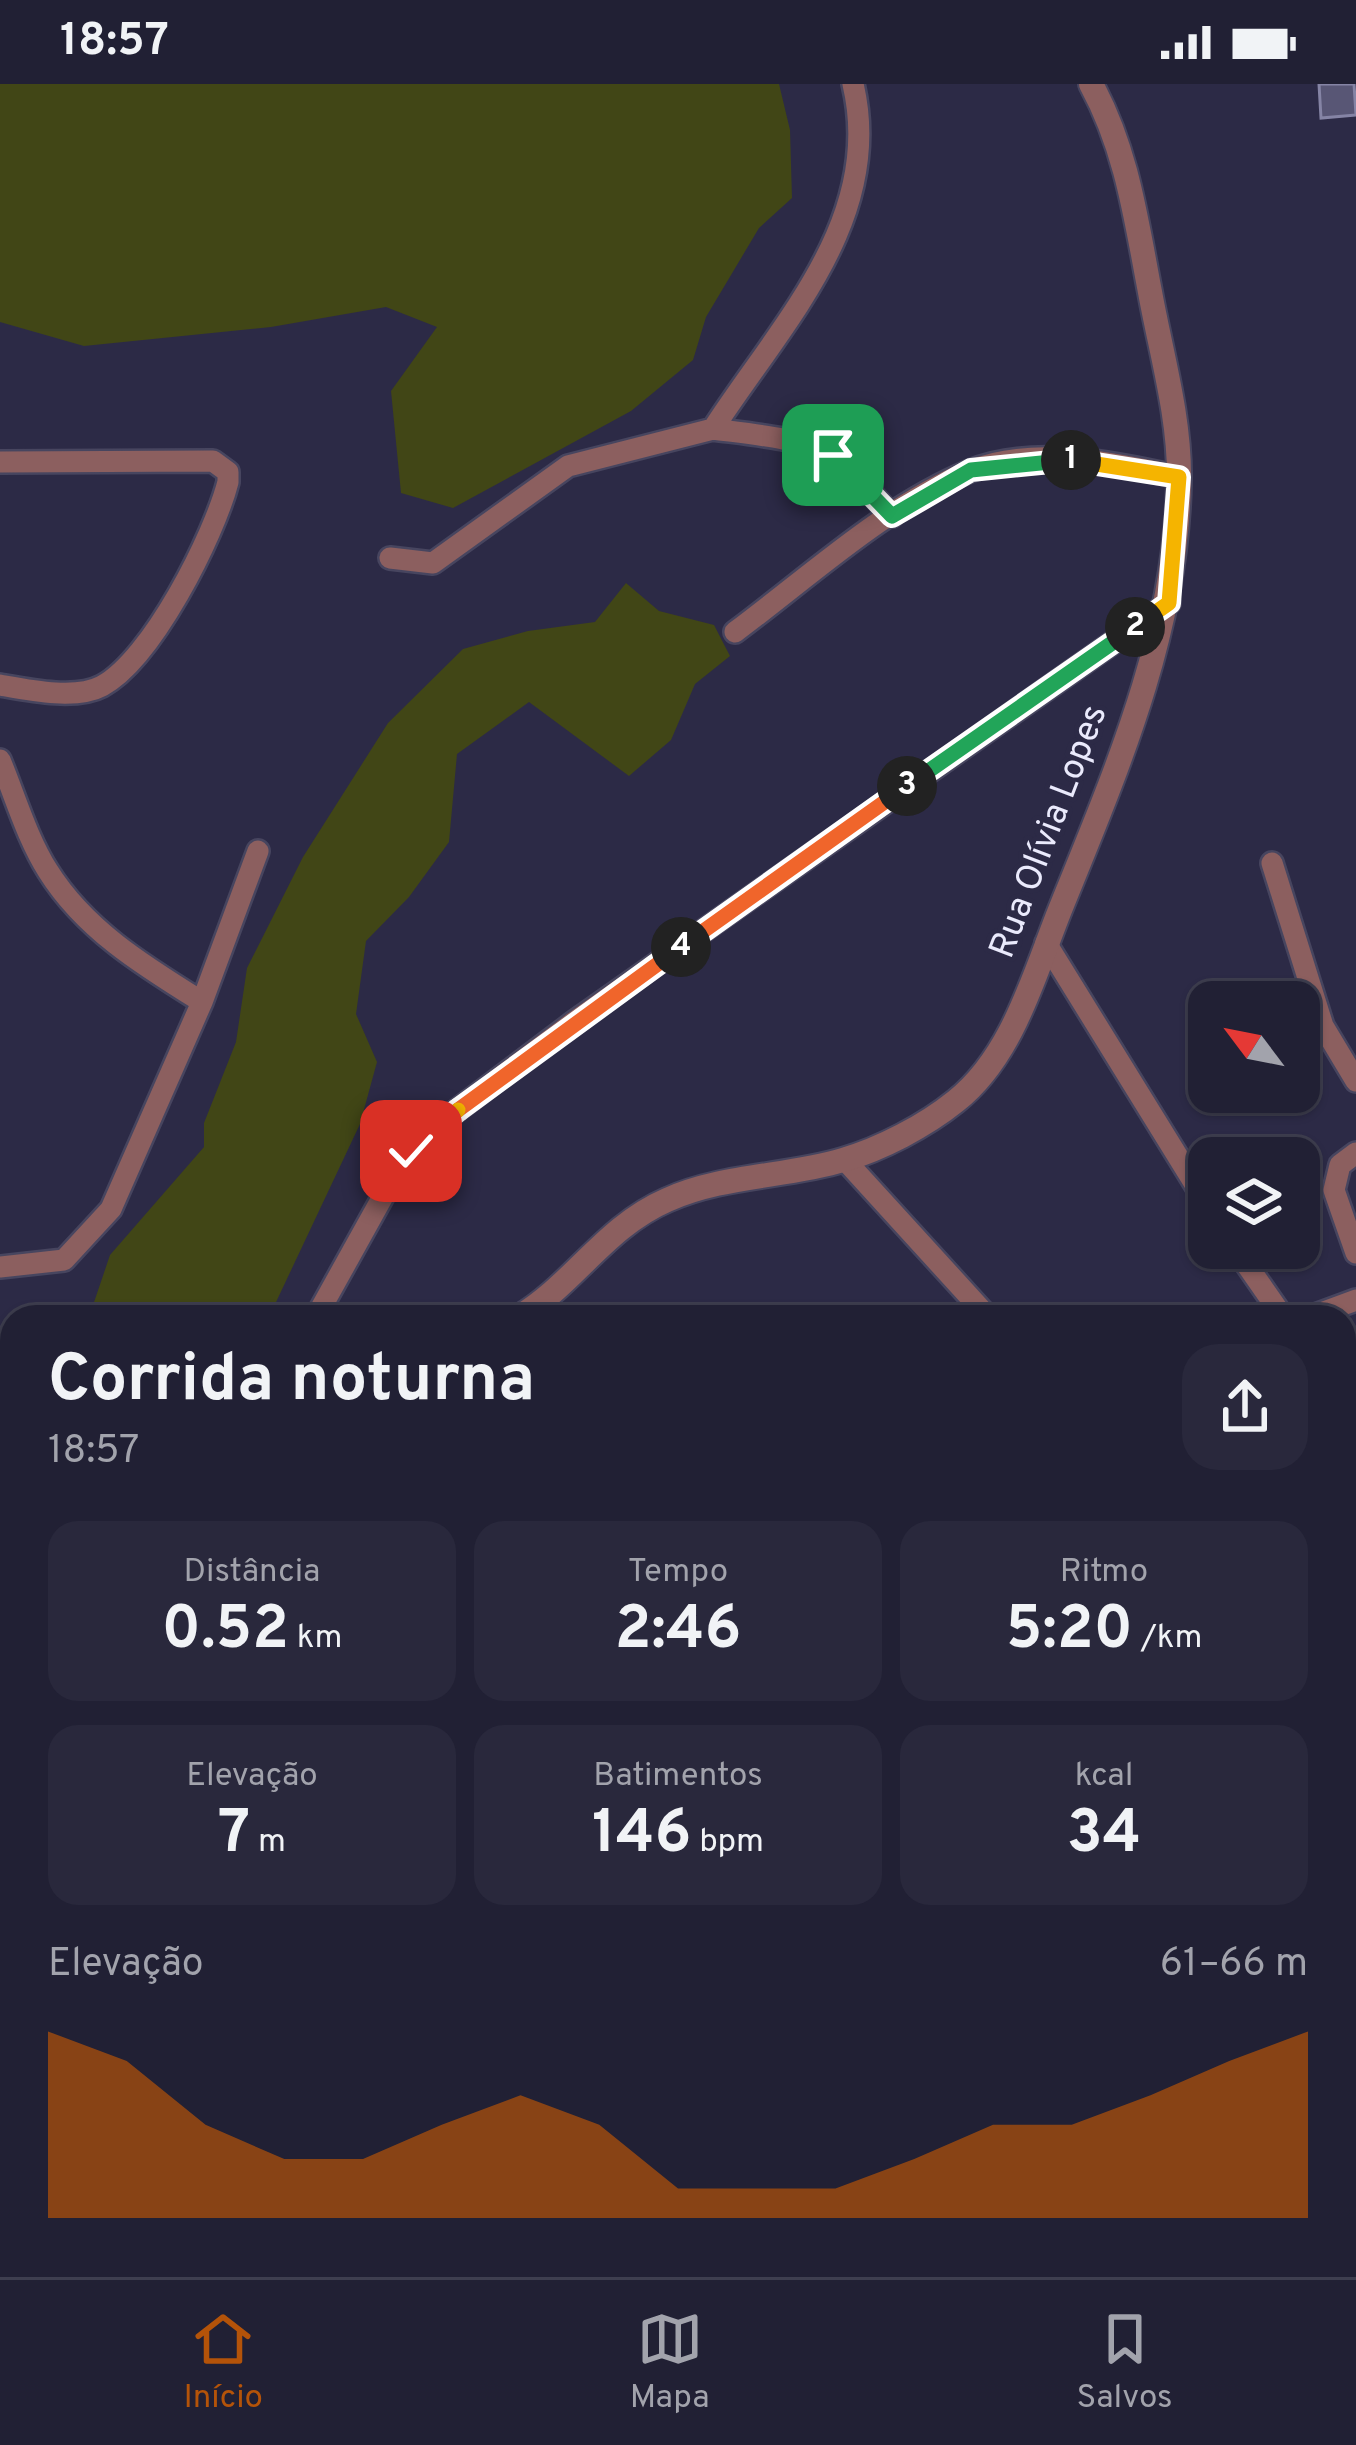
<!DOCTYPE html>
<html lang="pt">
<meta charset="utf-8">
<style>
body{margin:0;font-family:Overpass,sans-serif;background:#29283c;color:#f1f3f6;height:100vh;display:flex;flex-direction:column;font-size:45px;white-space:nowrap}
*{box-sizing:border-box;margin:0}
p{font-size:39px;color:#a2a3ac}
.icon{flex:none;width:66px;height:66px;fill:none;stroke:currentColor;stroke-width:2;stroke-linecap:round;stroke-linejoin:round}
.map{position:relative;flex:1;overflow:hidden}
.drawer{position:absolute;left:0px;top:1221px;width:1356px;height:972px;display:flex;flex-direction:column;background:#212034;border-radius:36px 36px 0 0;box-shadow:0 3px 9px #0004,0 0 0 3px #3e3e4f}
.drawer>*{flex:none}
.needle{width:78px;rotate:302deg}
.fabs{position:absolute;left:1188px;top:897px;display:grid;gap:24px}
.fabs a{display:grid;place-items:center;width:132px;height:132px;border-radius:24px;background:#212034;box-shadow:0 3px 9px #0004,0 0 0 3px #3e3e4f;font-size:60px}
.pin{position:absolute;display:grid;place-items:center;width:102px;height:102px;color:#fff;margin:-51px;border-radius:24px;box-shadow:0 6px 18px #0006}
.km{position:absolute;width:60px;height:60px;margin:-30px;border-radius:50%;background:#222;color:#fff;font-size:33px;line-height:60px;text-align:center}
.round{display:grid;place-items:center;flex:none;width:126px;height:126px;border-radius:36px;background:#29283c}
.head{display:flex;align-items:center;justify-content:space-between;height:204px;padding:0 48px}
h1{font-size:66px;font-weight:700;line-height:90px}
.metrics{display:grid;grid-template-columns:repeat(3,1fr);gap:18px;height:204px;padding:12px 48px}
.metrics div{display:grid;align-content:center;border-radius:30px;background:#29283c;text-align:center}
.metrics b{font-size:60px;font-weight:700}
.metrics small{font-size:33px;font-weight:400}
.metrics p{font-size:33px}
.chart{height:336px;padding:24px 48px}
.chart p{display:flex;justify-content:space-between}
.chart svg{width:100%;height:216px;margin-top:12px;fill:#b45309;opacity:.7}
.status{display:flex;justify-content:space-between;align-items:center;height:84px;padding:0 60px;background:#212034;direction:ltr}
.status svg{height:33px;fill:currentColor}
.tab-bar{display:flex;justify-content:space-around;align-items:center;height:168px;border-top:3px solid #3e3e4f;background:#212034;font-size:33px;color:#a2a3ac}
.tab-bar a{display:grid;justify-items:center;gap:6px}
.tab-bar .on{color:#b45309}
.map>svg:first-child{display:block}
.green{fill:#414616}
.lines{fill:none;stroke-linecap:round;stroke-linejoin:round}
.stream{stroke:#34466c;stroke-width:6}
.river{stroke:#34466c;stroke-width:33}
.building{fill:#585675;stroke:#8584a5;stroke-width:3}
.minor-casing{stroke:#47455f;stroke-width:26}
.tertiary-casing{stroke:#47455f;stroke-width:28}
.minor{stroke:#8c5f5f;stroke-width:21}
.tertiary{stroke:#8c5f5f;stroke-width:24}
.split-1-casing{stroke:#fff;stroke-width:24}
.split-2-casing{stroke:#fff;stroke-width:24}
.split-3-casing{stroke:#fff;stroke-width:24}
.split-4-casing{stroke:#fff;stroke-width:24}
.split-5-casing{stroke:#fff;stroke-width:24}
.split-6-casing{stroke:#fff;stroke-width:24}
.split-1{stroke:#22a559;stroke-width:15}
.split-2{stroke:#f5b400;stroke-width:15}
.split-3{stroke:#22a559;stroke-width:15}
.split-4{stroke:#f0652b;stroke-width:15}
.split-5{stroke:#f0652b;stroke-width:15}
.split-6{stroke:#f5b400;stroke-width:15}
.labels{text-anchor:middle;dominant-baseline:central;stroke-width:10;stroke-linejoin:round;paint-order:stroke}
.street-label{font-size:36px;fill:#eaeafc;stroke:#2c2a46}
</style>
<div class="status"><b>18:57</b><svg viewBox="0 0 49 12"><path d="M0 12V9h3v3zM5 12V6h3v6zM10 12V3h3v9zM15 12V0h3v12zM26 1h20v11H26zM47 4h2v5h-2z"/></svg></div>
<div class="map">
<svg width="1356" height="2193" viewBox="0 0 1356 2193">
<rect width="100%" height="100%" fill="#2c2a46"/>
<path class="green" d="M0,0H779L790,46L792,114L759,144L706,233L693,276L631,327L453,424L401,409L391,307L437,243L386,223L271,243L84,262L0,238Z
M626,499L659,527L714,541L730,572L695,600L671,656L629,692L529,618L457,670L449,758L409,813L366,857L356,930L377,978L360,1040L269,1233H89L110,1171L204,1063V1039L236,958L247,884L303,773L388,639L463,565L528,547L595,538Z"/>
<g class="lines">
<path class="stream" d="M1330,2181L1354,2193
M818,2193L833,2181"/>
<path class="river" d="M0,1467L12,1473
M690,2181L708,2193"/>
</g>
<path class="building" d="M1319,0H1354L1356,31L1321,34Z"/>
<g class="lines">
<g class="minor-casing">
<path id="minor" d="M713,345C813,358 823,355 892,432
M0,378L213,377L228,388V398C214,452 152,575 102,602C76,616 28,606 0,601
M390,474L433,479L568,382L713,345C781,240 885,135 853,0
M735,548C809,493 885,422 970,387C1032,361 1116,379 1179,393
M0,676C15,712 27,754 48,787C85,846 144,882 202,918
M1272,779L1323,942L1356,997
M1046,859L1209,1123
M1356,1069L1340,1081L1334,1106L1356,1169
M845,1076L988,1233
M1235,1164L1283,1233
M0,1183L64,1176L111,1125L202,918L258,767
M316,1233L396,1089L452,1030L574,938L1169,519
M1310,1233L1356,1216
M1344,1248L1356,1282
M1344,1331L1356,1324
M1344,1650L1356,1651
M0,1936L12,1955
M1344,2079L1356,2087
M1046,2181L1052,2193
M1254,2181L1258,2193
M264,2193L273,2181
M870,2193L889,2181"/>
</g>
<g class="tertiary-casing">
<path id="tertiary" d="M519,1233C574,1200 605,1143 667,1116C722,1091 786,1093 843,1076C881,1065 925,1042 956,1017C1014,971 1035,887 1062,821C1118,683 1177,546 1179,396C1180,333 1161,269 1150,208C1136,135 1127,66 1091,0
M0,1391L12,1389
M0,1684L12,1696
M501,2181L511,2193"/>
</g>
<use href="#minor" class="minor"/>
<use href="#tertiary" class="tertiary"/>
</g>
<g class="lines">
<g class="split-1-casing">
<path id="split-1" d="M833,371L892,432L971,386L1071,376"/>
</g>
<g class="split-2-casing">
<path id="split-2" d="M1071,376L1179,393L1169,519L1135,543"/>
</g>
<g class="split-3-casing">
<path id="split-3" d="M907,702L1135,543"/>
</g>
<g class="split-4-casing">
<path id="split-4" d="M681,863L907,702"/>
</g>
<g class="split-5-casing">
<path id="split-5" d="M458,1026L681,863"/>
</g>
<g class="split-6-casing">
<path id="split-6" d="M411,1067L458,1026"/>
</g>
<use href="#split-1" class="split-1"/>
<use href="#split-2" class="split-2"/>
<use href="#split-3" class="split-3"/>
<use href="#split-4" class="split-4"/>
<use href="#split-5" class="split-5"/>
<use href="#split-6" class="split-6"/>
</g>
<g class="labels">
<g class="street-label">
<text transform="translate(1050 748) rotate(-69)">Rua Olívia Lopes</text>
</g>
</g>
</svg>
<div class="fabs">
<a><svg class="needle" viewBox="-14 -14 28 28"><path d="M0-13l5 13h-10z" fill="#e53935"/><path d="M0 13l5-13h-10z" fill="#a2a3ac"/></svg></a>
<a><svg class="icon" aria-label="layers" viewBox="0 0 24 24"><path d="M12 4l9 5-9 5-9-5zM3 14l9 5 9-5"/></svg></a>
</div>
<div class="pin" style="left:833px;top:371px;background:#1e9e55"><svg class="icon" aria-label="arrive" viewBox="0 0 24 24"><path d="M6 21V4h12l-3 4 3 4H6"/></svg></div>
<div class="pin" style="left:411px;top:1067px;background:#d93025"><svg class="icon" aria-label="check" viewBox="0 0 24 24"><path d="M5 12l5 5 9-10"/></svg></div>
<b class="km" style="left:1071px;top:376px">1</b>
<b class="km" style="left:1135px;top:543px">2</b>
<b class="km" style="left:907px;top:702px">3</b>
<b class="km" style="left:681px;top:863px">4</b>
<section class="drawer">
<div class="head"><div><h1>Corrida noturna</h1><p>18:57</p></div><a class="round"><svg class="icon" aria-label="share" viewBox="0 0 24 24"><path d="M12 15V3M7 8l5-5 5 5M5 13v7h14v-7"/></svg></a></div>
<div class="metrics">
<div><p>Distância</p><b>0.52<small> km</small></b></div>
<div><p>Tempo</p><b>2:46</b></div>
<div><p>Ritmo</p><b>5:20<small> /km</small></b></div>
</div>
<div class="metrics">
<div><p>Elevação</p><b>7<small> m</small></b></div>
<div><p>Batimentos</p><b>146<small> bpm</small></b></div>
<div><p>kcal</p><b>34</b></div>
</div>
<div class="chart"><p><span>Elevação</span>61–66 m</p>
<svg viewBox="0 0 160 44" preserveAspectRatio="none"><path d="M0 44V6L10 12L20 25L30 32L40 32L50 25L60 19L70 25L80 38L90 38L100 38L110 32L120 25L130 25L140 19L150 12L160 6V44z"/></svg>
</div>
</section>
</div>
<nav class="tab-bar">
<a class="on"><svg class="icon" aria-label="home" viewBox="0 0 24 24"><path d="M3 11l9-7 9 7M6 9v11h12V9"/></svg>Início</a>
<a><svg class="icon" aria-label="map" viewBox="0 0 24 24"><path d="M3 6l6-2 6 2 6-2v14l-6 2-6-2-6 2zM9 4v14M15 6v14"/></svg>Mapa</a>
<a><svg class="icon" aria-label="saved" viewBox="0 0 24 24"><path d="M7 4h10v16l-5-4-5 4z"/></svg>Salvos</a>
</nav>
